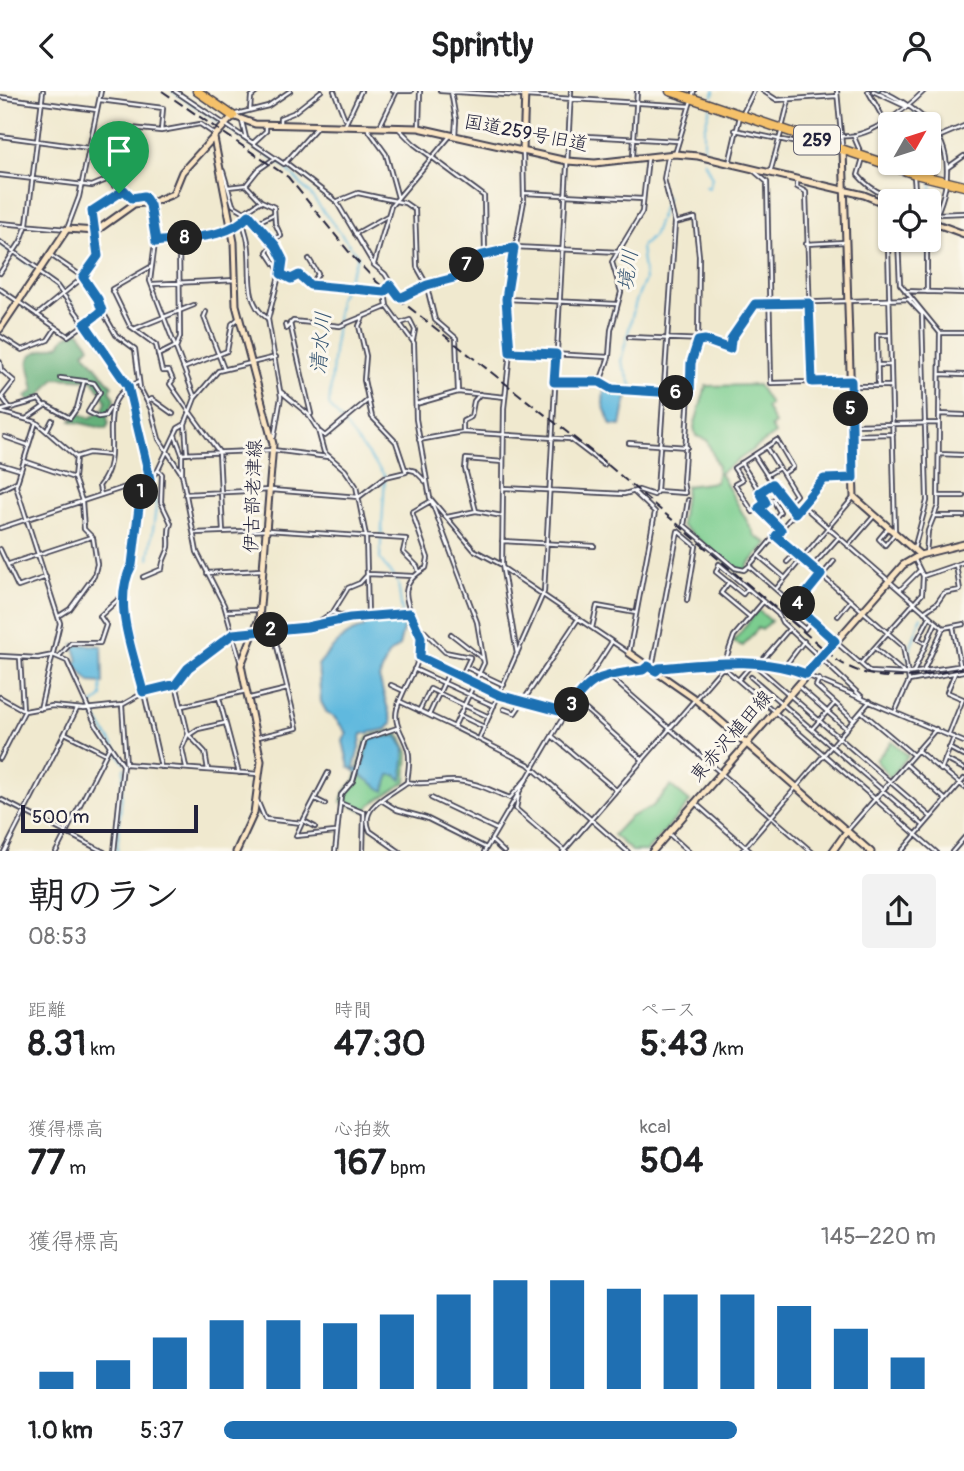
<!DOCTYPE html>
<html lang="ja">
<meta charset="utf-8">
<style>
body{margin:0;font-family:Pangolin,"Klee One",sans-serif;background:#f2f2f2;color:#202124;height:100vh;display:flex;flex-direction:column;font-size:26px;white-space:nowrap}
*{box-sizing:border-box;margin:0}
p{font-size:23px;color:#757577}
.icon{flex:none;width:38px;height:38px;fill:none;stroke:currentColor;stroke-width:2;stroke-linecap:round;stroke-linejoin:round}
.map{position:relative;height:760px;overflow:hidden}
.details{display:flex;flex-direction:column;background:#fff;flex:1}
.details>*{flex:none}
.needle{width:46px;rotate:51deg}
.buttons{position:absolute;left:878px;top:21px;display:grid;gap:14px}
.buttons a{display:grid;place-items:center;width:63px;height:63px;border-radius:7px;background:#fff;box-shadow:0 2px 5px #0004;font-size:35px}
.scale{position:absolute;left:21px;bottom:18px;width:177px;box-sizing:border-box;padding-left:7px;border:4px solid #22223b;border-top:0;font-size:19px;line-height:24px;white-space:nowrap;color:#22223b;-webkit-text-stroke:5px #fbf7ec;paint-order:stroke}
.pin{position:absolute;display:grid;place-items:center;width:60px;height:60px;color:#fff;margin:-72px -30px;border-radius:50% 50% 50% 0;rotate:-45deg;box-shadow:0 0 7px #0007}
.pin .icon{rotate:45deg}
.km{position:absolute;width:35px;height:35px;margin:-18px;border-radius:50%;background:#222;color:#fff;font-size:19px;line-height:35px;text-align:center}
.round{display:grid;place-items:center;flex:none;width:74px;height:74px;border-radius:7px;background:#f2f2f2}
.overview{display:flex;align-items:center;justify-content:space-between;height:119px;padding:0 28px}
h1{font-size:38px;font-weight:700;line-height:52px}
.metrics{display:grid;grid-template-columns:repeat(3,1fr);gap:10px;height:119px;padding:7px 28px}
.metrics div{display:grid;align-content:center}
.metrics b{font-size:35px;font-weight:700}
.metrics small{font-size:19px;font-weight:400}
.metrics p{font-size:19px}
.chart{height:196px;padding:14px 28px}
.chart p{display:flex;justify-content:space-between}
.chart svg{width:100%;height:126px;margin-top:7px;stroke:#1f6fb2;stroke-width:6}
ul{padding:0 28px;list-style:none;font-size:23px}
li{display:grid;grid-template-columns:112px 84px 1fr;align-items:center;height:52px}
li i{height:18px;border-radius:9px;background:#1f6fb2}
header{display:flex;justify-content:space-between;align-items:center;height:91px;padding:0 28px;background:#fff;font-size:32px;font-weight:700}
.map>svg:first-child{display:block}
.green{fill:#7ccd8f;stroke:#4f7865;stroke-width:2}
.forest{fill:#65b07a;stroke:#44695a;stroke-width:2}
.water{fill:#60b9de;stroke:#416e8c;stroke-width:2}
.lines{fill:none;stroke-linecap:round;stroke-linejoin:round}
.stream{stroke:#60b9de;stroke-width:2}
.street-casing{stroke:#414051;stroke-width:6}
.secondary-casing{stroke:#414051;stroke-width:9}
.highway-casing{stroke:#414051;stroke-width:11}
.street{stroke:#fff;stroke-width:2.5}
.secondary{stroke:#fbe6c4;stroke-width:5}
.highway{stroke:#f5c16b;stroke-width:8}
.rail{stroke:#22223b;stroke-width:2;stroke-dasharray:10 5;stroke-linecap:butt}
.route-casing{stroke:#fff;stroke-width:14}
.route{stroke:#1f6fb2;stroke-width:9}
.labels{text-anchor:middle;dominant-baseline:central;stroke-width:6;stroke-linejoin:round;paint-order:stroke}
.shield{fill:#fbf7ec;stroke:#636270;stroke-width:2}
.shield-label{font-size:18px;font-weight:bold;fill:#22223b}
.street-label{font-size:19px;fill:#22223b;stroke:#fbf7ec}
.water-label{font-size:21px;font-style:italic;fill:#385774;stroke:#fbf7ec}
</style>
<header><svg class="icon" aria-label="back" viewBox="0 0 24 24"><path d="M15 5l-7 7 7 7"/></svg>Sprintly<svg class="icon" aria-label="person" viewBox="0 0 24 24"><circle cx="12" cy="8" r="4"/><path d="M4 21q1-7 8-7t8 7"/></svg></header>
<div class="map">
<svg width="964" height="761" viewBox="0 0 964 761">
<rect width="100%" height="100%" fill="#fbf7ec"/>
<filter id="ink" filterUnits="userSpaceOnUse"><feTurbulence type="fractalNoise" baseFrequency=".0143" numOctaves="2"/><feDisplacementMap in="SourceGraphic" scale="14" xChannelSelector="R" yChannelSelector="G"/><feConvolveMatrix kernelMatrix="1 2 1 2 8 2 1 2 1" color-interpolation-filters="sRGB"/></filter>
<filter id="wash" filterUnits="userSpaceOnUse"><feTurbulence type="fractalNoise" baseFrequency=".00686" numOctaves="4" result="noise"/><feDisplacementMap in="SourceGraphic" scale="28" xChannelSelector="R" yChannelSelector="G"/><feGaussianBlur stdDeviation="1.57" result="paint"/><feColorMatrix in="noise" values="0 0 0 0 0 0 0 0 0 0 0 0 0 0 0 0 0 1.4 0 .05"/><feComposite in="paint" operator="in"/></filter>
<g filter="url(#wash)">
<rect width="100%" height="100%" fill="#f0e9cf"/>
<path class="green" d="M758,294L770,313L766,316L775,333L771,336L775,343L720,382L756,446L768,452L748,474L747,480H737L681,434L686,395L716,391L718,376L707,349L696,345L694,336L706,295Z
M758,519L771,530L762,539L758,537L743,555L733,551Z
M397,639L408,661L406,691L370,714L367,721L341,711L344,701L355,689L366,649L370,645Z
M892,650L908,665L890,687L876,669Z
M671,695L690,711L647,760H632L613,744L630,726L652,716Z"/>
<path class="forest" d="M79,240L90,255L84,261L112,295L110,300L115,307L107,327L109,332L106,338L71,330L78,322L90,327L103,319L106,310L93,289L55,287L40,306L29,310L26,305L34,300C27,262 20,265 60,254L65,246Z"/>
<path class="water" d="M604,299L627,303L621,335L611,334L603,313Z
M398,526L405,531L399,555L388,564L379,587L392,632L387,638L362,643L354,678H361L371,647L397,645L405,658L402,689L396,684H390L384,700L349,676L343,650L347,642L334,626L327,622L321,611L318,574C330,559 346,539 364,537V529Z
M73,553L102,555L103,592L90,591L75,574L78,570Z"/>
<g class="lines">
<path class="stream" d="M172,0L285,76L310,103L358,165L339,208L329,314L385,385L380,468L398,492L403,529
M877,0L891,6
M713,5L714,0
M913,20L923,33
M704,63V38L710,17
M704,70L712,87L709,97L705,95
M928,72L930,79
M931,128L932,91
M0,153L11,161
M929,161V149
M16,164L37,179
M929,170V164
M44,183L63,201
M65,203L85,230
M88,234L129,293
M131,298L150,381
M633,298L621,270L636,210L645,189L641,156L653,145L667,106
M149,468L156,416L152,388
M907,567L921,526
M91,615L102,606L101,592
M91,619L124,671
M117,761L124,677"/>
</g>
</g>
<g filter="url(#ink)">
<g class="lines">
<g class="street-casing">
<path id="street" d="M175,0L284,73L317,36
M334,0L345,28
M393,0H411
M440,0L689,15
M451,0L456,29L455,45
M763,0L777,9L837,5
M837,0L842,54
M868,0L891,41
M873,0L907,16
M882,0C942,28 964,68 933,131
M0,6L97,19
M100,9L163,17L161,40
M250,19L251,6L258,0
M744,20L754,0
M236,23L268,15L290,0
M242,30L246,47
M280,33V27L293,22L321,0
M783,33L789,9
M345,34L361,0
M380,35L396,2
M419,35L420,0
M398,37L414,53L484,105L485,163
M368,38L386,63L398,107
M735,39L840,61
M568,44L678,50
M0,45L89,57
M841,45C869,48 905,19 924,0
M854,46L860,60
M929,50L964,35
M253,52L266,40V33
M90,55L121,36L161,40L200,33L216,44
M675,63L694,0
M633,65L637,0
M863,67L858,84C874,103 890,109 915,104
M285,71L336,110L374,174L385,183L399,206L454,187L479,165L515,157
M729,73L740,25
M905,74L906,72
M947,77L964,65
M223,80L233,114L253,126C261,141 274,153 283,169L268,228L281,306L274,346
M754,80L767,91L771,292L851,290
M770,82L782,38
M0,84L92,95L109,88L119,102
M914,86L916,110
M797,89V96L806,101L812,290
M246,94L258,79L275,67
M228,96L246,94L261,110L246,120
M524,102L643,108
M261,110L274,116L275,132L281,145L270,149
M338,110L358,102L405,112L415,119L417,176L426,192L435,229L456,247L458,301
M887,113L895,442L885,454L879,448L889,436
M937,123L964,122
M243,130C244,137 247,144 248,151C253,178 242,210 268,228
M0,132L67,138L79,106L101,0
M256,132L274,123
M355,143L387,125
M898,149L900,193L940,242L938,415L928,440L926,462
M0,151L40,179
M157,151C187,146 227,148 249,124
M273,152L267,161L281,182
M806,153L845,151
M515,156L619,161
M52,165L83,186L116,244L135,258L140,297L151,318L159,348L182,383
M309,168L318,183L311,194
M374,173L391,115L451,44
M152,175L112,198L130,235L156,254L162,280H169L173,289L170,293L189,320
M0,182L21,150L27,133L43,0
M40,183L57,195L127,291L150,388
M281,183L288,188L299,184L310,194L385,201
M152,193L236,189
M390,194L385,201L387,215L414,252L416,328L430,407L474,459L502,474
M0,198L68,245L102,221
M905,200L964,202
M927,201V149
M506,208L617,213
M909,209L922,223L927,410L914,458
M206,221L204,226L224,278
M37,224L81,188L96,170L92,120L124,99L129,106L144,105L151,114L156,144L150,190L195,307
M290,232C297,264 304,293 311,323
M401,232L410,229L415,239L413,249
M285,234L286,238L293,230L340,235L386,216
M134,238L194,214
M940,242H964
M0,245L22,259L48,249L56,237
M629,246L705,249L730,258L731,248L755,213L912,208
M176,257L180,246L179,147
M511,261L609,266
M158,264L174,256
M0,271L1,279L14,290L0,308
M878,274H891
M184,277L227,260L232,233L239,227
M940,283L964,284
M84,290L94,292L100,301L88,321L98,326L105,325L110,317
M554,291H600L612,298L689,303
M600,291L609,266L611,239L621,201L612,171L642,121L648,66
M852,295H891
M878,295L877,244H890
M280,300L308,323L318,339L324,361L345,379L356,395L366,445L368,524
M2,306L10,317
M147,310L152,308L173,323
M416,313L458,301L505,306
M0,320L39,309L44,315
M0,321L36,331L76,366L74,387L82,410L84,438L93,447L97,473L94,485L70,518L59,525
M190,321L219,361L223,441
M939,323L964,324
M26,328L46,314L70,327L77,317L84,290L60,287
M36,331L16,395L60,532L40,618
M185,333L187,363
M852,334L939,332
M47,339L52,329
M320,341L325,345L368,309
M463,341V330L471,326L474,310L480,303
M175,344L182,363
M854,344L893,343
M5,346L28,354
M419,349L463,341L570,348L604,374
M629,352L687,356
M766,356L783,383
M939,363L964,364
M76,366L89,362L110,364
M24,370L74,387
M741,372L767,412L753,421L735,393L742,389L734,377L754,364
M0,373L20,379
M407,378L415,380L426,391
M767,384L779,377
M853,388H824L749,475L870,581L905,583L964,574
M142,391L132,474L126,485L122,506L161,676
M504,397L624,403L639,399L654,404L657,400L685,402L683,391L691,272L698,250L699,165L695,127L675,132
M0,399L16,391
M657,400L675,132L664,88L668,66
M761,401L772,393
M185,403L271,399L359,406L385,386L406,381L396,351L372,326L364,289L366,265L359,235L363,226
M101,404L99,395C129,360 87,311 139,291
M780,404L773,409L780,421L772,431L781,439
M939,405H964
M431,409L477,531L484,572L454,636L528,673L628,761
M688,409L684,434L735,477L744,479L749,475
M786,414L796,404L783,383L793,376L777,349L754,364L786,414L795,422
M802,414L943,537L964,533
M760,418L772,431
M476,420L465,378L466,368L503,371
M936,425H964
M447,426L476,420L502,425
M0,437L150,388L158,379L178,337L185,333L195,307L218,280L276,266
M194,442L268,439L406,448L403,461L417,475L419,481
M776,445L903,555L909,590L895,621
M502,450L594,455
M848,455L875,424
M0,458L18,496L46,486
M759,465L785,487
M787,471L796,462
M9,473L91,446
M719,473L778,523L782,531L862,606
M719,473L716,481L743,503L747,498
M812,476L838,447
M503,477L629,562L655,421L634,401
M207,482L262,479
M368,483L413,485
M923,485L964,471
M143,486L162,478C162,469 167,464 169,456C170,447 167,441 171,432L161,411L162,383L158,379
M729,491L721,502L750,526
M776,498L853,407
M900,499L920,479
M226,520L258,519
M924,521L937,512L944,502L960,499L956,474
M333,522L350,527
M838,525L850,510
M812,529L805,538L788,524L834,470
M314,534L333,521L348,497L360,492L368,483
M953,535L960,573
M592,537L597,515L636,522
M418,539H423L445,561L470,566
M451,543L483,568
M925,552L918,548L929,527
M875,557L904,582
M517,563L502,474L504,317L510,261L506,208L524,110L523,60
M60,564L71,552H100L106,534L100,525L121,506
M0,565L38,567L53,564L67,570L96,634L123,674L114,761
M20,567L23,619
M420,567L499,604L566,622
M861,572L922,503L923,485L915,469
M241,573L224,514L197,461L182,383V363L273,359L328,366
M759,573L789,538
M756,575L931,726
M785,575L804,550
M466,576L504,594
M723,576L936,761
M652,577L678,440L696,455L687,509
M414,578L494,615
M656,580L659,577L731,571L790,577L964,651
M923,581L943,537
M913,582L936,531
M609,585L812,761
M461,586L470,567
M751,586L923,734
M819,588L816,595L854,629
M738,589L752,573
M909,590L964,580
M176,593L188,643L205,661L208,679
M391,594L404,600
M584,595L595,588L647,576
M799,596L847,638
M0,606L25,620L52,615L84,618L122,614L126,673
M219,607L239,682
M250,607L287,598
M575,609L643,669
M401,611L454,636
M122,614L143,602L176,593L188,577L233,543L307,536L350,527L410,522
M182,615L246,600
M504,618L515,622L578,528
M419,620L430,598L489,626
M862,621L913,664
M429,624L449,581
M459,624L484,636
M812,638L835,612
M65,642L106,663
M949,643L963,608L947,601L955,582
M189,644L198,638L225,632
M552,645L616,699
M258,646L297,637L273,539
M479,648L544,501L571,0
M949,657L964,665
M917,659L941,679L954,646
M0,668L24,621
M945,668L964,678
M126,673L259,683
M907,674L946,709
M186,676L182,657L188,643
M942,678L964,696
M407,691C408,682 411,668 408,659C404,644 393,634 397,618C402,597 419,579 420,557C422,525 384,500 426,477L428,467L412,421L431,410
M519,703L516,718L566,761
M431,707L496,738
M0,708L104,761
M315,708L325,713
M257,709L265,728L302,732L296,745L335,741
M381,709L397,719L426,727L486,757
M694,711L751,761
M340,712L362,721
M304,730L315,736
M302,732L328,682
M848,739L936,638
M668,742L689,761
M491,749L504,761
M4,761L77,618
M56,761L110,655
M335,761L341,704L353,690L365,648L397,637
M363,761L364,721
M400,761L370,740C358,715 391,704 407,691C425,695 440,689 457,690C477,691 491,700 510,707L527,687
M484,761L559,633L611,552
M563,761L723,576L734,545L763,511
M741,761L870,610
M901,761L964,688
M952,761L964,747"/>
</g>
<g class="secondary-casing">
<path id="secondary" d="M214,47L234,151L236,214L273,353L259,528L241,574L261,670L254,722L236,761
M843,58L854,406L920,464
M523,60L525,0
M929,130L964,143
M0,238L67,138L96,140L134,113L153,111L173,103L182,81L233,25L255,33L419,37L567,70L595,72L675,63L698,65L864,104L891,115
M629,562L695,608L871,761
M652,761L903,474L920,464L964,453
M832,761L847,740"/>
</g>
<g class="highway-casing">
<path id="highway" d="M197,0L233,25
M670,0L915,83L964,95"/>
</g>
<use href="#street" class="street"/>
<use href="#secondary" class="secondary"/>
<use href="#highway" class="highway"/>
<path class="rail" d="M162,0L288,86L354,167L377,191L601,368L838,570C879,596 920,585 964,577"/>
</g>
</g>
<g class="lines" filter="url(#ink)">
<g class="route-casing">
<path id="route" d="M124,99L132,107L144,105L150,114L156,151C186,146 227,149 249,124L276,155L283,169L281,183L291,188L299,184L310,194L385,201L390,194L399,206H402L427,194L454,187L479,165L514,157L506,208L510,261L556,263L554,291H600L612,298L690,303L691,272L698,250L705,249L730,258L731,248L755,213L809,212L812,291L851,290L853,387L824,388L795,422L772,393L760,401L766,412L759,417L781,439L776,445L821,484L796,515L835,550L806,583C760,565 707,573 659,577L656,580L648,575L643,579C599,586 592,583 566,622L499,604L420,566L421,546L410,522L350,527L307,536L233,543L188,577L176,593L143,601C134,563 111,511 132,474L142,391L150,388L128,295L85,233L102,220L98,208L83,186L98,165L92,120Z"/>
</g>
<use href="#route" class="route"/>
</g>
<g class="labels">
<rect class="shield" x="794" y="34.5" width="46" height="29" rx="5"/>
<g class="shield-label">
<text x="817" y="49">259</text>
</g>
<g class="street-label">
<text transform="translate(526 42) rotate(11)">国道259号旧道</text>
<text transform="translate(253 405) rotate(-88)">伊古部老津線</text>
<text transform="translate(731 645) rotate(-49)">東赤沢植田線</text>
</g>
<g class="water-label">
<text transform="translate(628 179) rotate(-82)">境川</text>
<text transform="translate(321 252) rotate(-85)">清水川</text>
</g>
</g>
</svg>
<div class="buttons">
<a><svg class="needle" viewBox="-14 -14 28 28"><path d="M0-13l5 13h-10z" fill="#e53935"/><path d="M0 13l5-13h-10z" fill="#757577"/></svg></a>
<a><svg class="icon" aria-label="locate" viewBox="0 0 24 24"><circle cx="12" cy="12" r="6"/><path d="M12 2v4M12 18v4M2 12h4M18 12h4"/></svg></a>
</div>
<div class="scale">500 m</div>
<div class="pin" style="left:119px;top:102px;background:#1e9e55"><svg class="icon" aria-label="arrive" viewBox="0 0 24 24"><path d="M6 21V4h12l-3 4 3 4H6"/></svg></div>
<b class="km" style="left:141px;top:401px">1</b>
<b class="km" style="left:271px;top:539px">2</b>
<b class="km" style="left:572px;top:614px">3</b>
<b class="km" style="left:798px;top:513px">4</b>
<b class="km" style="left:851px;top:318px">5</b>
<b class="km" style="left:676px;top:302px">6</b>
<b class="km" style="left:467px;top:174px">7</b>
<b class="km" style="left:185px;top:147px">8</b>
</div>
<section class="details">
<div class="overview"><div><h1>朝のラン</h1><p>08:53</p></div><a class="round"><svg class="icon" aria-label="share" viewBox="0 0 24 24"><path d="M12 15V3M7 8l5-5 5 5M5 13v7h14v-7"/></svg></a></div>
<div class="metrics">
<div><p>距離</p><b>8.31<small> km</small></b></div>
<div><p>時間</p><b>47:30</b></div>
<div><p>ペース</p><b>5:43<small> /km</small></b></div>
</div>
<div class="metrics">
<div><p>獲得標高</p><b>77<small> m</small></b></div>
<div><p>心拍数</p><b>167<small> bpm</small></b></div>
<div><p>kcal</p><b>504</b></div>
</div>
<div class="chart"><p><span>獲得標高</span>145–220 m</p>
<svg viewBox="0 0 160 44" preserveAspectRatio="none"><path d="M5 44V38M15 44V34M25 44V26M35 44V20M45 44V20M55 44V21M65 44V18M75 44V11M85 44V6M95 44V6M105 44V9M115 44V11M125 44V11M135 44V15M145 44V23M155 44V33"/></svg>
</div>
<ul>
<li><b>1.0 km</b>5:37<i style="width:72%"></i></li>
</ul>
</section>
